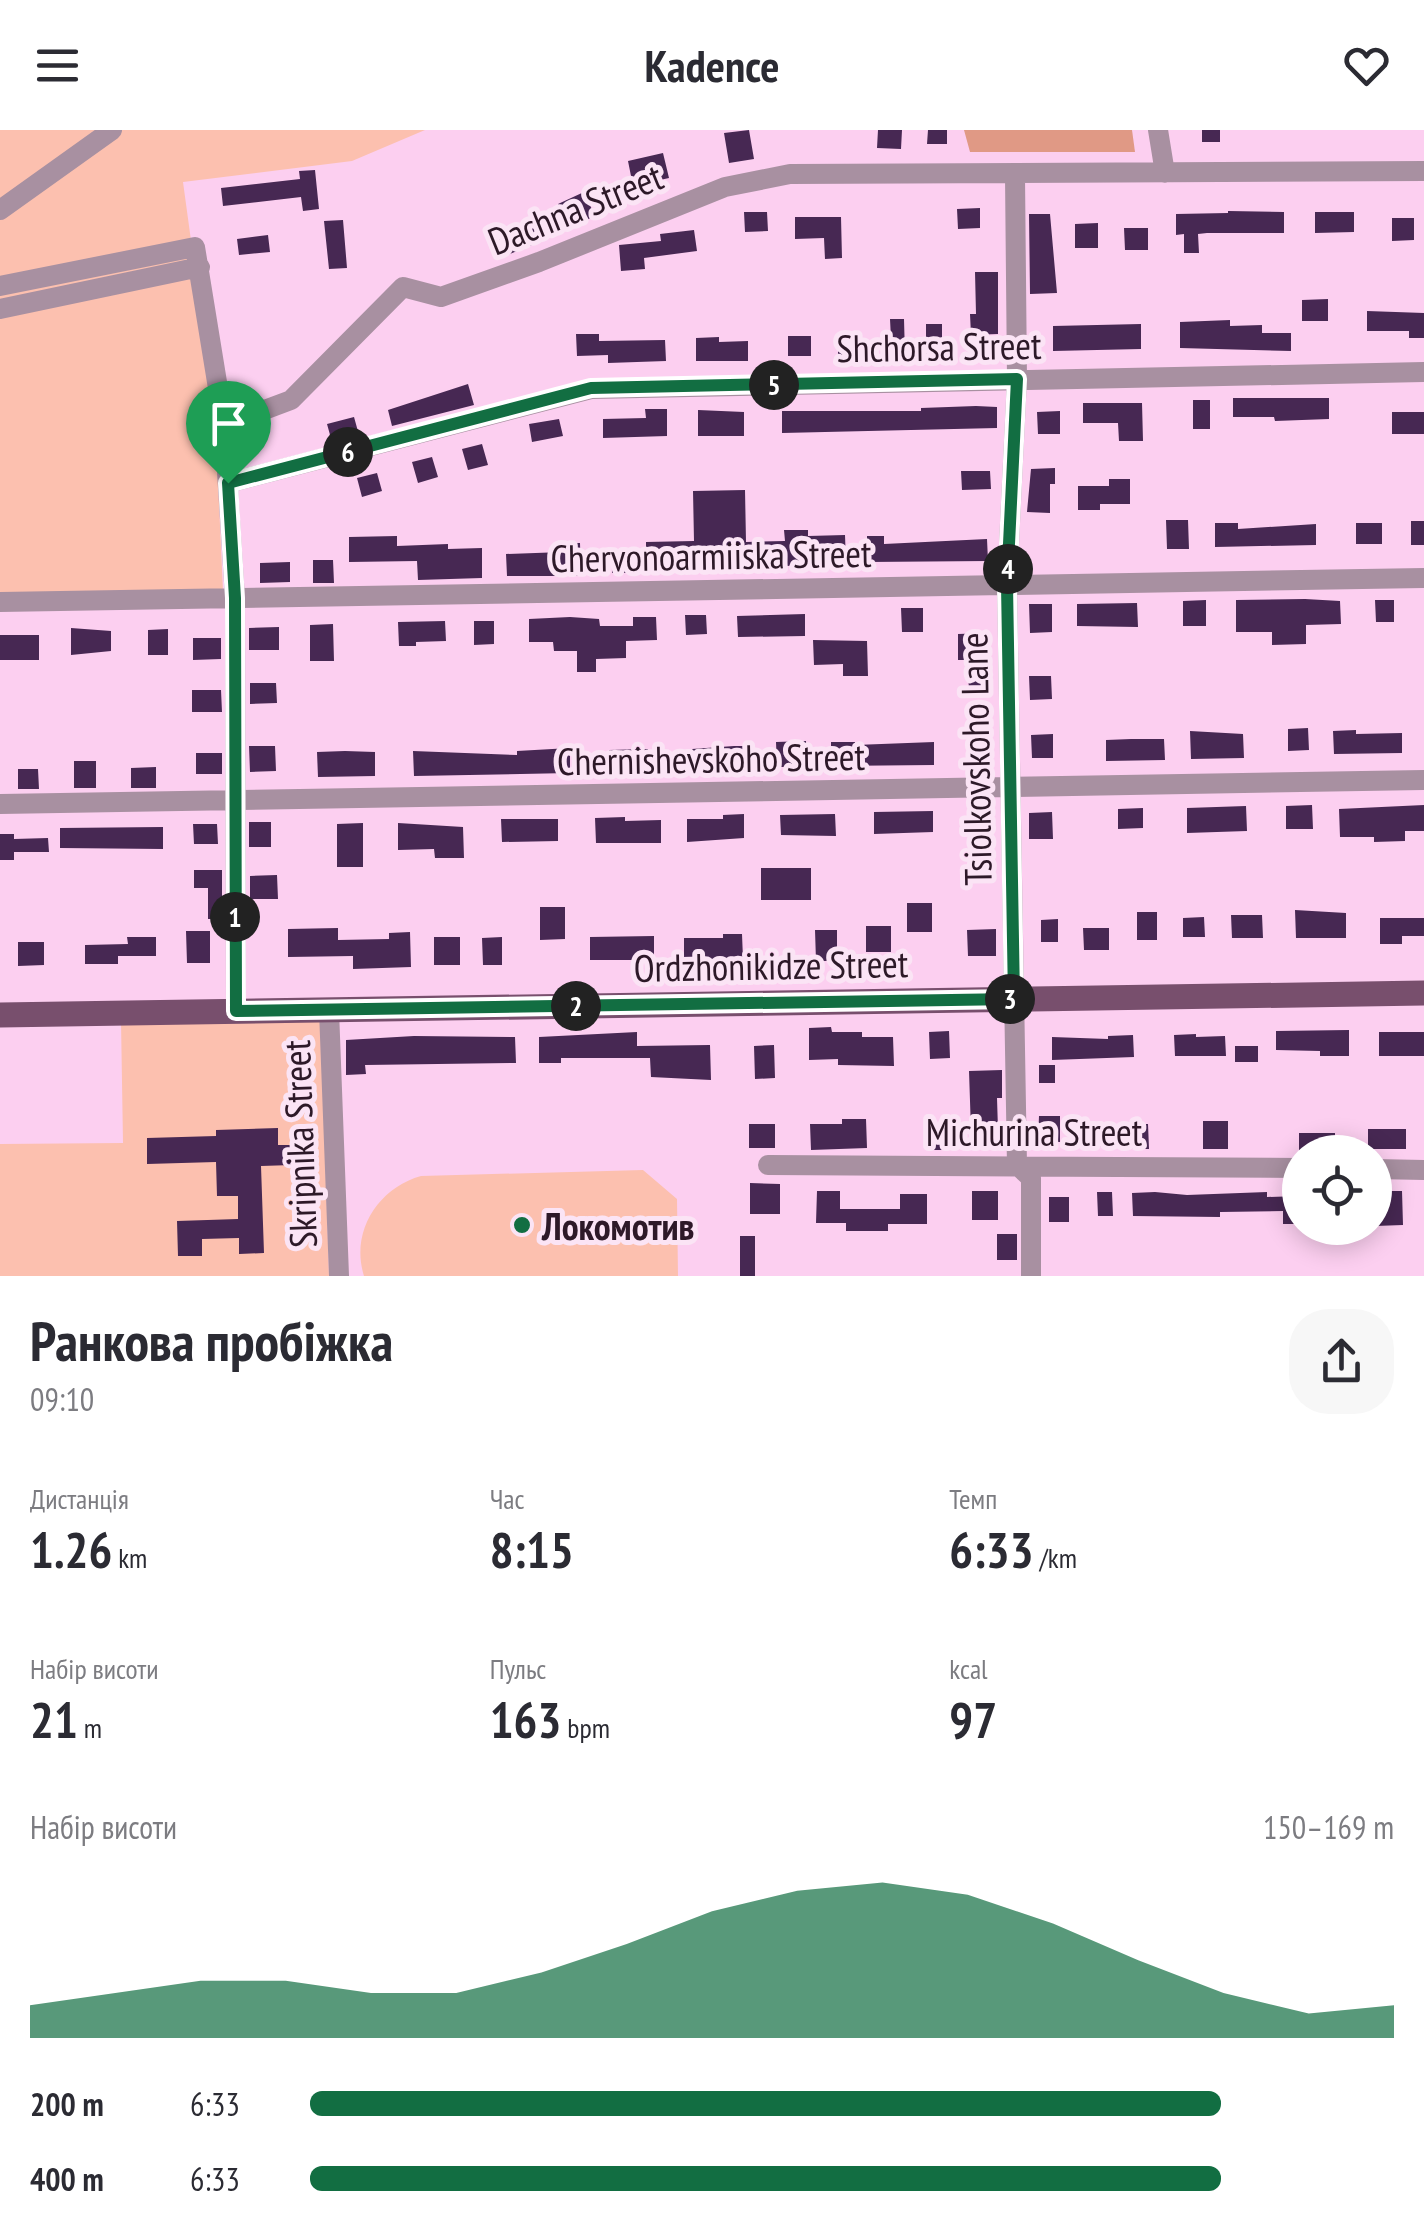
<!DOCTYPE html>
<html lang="uk">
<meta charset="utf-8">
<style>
body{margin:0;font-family:"PT Sans Narrow",sans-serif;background:#f7f7f7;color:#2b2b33;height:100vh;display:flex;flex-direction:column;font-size:38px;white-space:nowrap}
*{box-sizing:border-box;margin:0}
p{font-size:32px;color:#7c7c81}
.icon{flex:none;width:55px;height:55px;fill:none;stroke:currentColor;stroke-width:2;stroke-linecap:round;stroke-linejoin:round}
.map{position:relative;height:1146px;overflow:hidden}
.drawer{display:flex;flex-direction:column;background:#fff;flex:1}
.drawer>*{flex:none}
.buttons{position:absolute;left:1282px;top:1005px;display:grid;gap:20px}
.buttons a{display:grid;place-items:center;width:110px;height:110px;border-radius:50%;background:#fff;box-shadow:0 5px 25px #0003;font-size:50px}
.pin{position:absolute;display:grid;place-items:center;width:85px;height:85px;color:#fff;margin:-102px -42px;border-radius:50% 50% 50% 0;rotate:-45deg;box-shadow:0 0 10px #0007}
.pin .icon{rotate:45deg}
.km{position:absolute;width:50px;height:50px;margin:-25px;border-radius:50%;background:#222;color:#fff;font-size:28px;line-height:50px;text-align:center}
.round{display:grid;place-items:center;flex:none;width:105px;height:105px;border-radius:40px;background:#f7f7f7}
.head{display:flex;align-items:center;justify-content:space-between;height:170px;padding:0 30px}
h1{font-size:55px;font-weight:700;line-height:75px}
.metrics{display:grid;grid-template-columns:repeat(3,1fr);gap:15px;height:170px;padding:10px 30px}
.metrics div{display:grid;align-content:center}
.metrics b{font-size:50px;font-weight:700}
.metrics small{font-size:28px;font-weight:400}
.metrics p{font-size:28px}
.chart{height:280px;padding:20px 30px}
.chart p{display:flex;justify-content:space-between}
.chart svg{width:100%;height:180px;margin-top:10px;fill:#126e42;opacity:.7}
ul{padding:0 30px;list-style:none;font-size:32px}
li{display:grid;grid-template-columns:160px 120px 1fr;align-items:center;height:75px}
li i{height:25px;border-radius:12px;background:#126e42}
header{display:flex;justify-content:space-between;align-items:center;height:130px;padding:0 30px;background:#fff;font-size:45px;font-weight:700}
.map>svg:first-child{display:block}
.green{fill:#fcc0af}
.forest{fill:#e09985}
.building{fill:#472853}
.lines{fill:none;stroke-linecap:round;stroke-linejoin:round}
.minor{stroke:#a890a1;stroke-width:20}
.major{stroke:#784f6d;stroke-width:25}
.route-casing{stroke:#fff;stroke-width:20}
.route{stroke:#126e42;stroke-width:12}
.poi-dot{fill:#126e42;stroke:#fbe4f5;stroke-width:4}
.labels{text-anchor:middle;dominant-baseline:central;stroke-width:10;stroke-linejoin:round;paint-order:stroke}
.street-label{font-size:38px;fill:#2d1928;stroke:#fbe4f5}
.poi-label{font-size:38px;font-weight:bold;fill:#2d1928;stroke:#fbe4f5;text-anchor:start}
</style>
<header><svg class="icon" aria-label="menu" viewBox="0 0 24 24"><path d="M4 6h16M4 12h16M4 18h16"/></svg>Kadence<svg class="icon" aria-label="heart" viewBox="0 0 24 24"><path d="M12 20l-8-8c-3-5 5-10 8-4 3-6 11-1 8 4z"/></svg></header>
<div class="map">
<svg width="1424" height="1146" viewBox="0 0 1424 1146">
<rect width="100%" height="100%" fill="#fccff0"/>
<path class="green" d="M0,0H425L352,31L183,52L215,286L223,461L0,466Z
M321,887L329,1146H0V1014L123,1013L121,891Z
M643,1040L677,1069L678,1146H364C350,1102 378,1058 421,1046Z"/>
<path class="forest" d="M964,0H1132L1135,22H970Z"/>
<path class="building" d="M749,0L754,29L729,33L724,3Z
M878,0H902L901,19L877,18Z
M928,0H947V14H927Z
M1202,0H1220V12H1202Z
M663,23L669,48L633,56L628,31Z
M315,40L319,79L303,81L301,67L223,76L221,58L300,49L299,41Z
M584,62L595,86L569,98L558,74Z
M980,78V98L958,99L957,79Z
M1228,81L1284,82V103H1207L1198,104L1199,123H1184V104L1176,105V84L1228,83Z
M744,82H767L768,101L745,102Z
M1315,82H1354V102L1315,103Z
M1029,84H1050L1057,163L1030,164Z
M795,87H841L842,128L825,129L824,108L795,109Z
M1392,88H1414V110L1392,111Z
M343,90L347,138L329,139L324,91Z
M530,90L539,112L505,126L495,104Z
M1098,93V118H1075V94Z
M1124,98H1148V120H1125Z
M694,100L697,121L644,128L645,139L621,141L619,115L661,111L660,104Z
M268,105L270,122L239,125L237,109Z
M975,142H998V204L971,205L970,184H976Z
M1328,169V191H1302V170Z
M1367,181L1424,183V208H1409V201H1367Z
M890,189H904L905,226H883L882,209H891Z
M1230,190V196L1262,195V203H1291V221L1180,218V192Z
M926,194H942V225H926Z
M1141,194V219L1053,221V196Z
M576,204H599V211L665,210L666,231L608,233V225L577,226Z
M788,206H811V226H788Z
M719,207V212L748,211V231H696V208Z
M838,208H858V228L838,229Z
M468,254L474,275L392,296L388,280Z
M1233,268H1329V289L1275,291L1274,287H1233Z
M1193,270H1210V299H1193Z
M1083,273H1142L1143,311H1119L1118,293H1083Z
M976,276L997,277V298L782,303V281H921V278Z
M645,279H667V306L603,308V289L646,288Z
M698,280L744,282V306H698Z
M1060,281V304H1038L1037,282Z
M1392,282H1424V304H1392Z
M354,287L359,305L332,312L327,294Z
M559,289L563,306L532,312L529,294Z
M482,314L488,335L468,340L462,319Z
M432,327L438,347L418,353L412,332Z
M1055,338V354H1050V383L1027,382L1031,339Z
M961,341H990L991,359L962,360Z
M377,343L382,361L362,367L357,348Z
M1109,349H1130V374H1100V380H1078V356H1109Z
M745,360L746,412L785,411L784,400H808V406L845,405L846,433L746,438V441L612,443V424L646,423V412L694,411L693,361Z
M1166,390H1188L1189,419H1167Z
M1411,391H1424V415H1411Z
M1215,393H1238V399L1316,394V415L1215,417Z
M1356,393H1382V414H1356Z
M397,406V416L448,414V419L482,418V448L418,450L417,431L349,432V407Z
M867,406H884V414L987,409L988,431L867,432Z
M563,413H580L581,446H507L506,424L563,422Z
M313,430H333L334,453H313Z
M290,432V452L260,453V433Z
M1305,469L1340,471L1341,494L1306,495V514L1272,515V502H1236V470Z
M1206,470V496H1183V471Z
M1375,470H1394V492H1376Z
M1137,473L1138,497L1077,496V474Z
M1029,474H1052V502L1030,503Z
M901,478H923V502H902Z
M805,484V506L738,507L737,486Z
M685,485H706L707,504L686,505Z
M570,487L599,489L600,496H633V487H656L657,510L626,511V528L596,529V542H577V521H554L553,512H529V489Z
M445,491L446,511L416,512V516H399L398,492Z
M474,491H494V514L474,515Z
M333,494L334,531H310V495Z
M279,497V520H249V498Z
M71,498L111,501V521L71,525Z
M168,499V525H148V500Z
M988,503L991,566H969L968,530H958V504Z
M0,505H39V530H0Z
M193,508H221V529L193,530Z
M813,510L867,511L868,546H843V534L814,535Z
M1029,546H1051L1052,569L1030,570Z
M250,553H276L277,573L250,574Z
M192,560H221L222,582H192Z
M1308,598L1309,620L1288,621V599Z
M1356,600V604L1402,603V623L1334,624L1333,601Z
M1190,601L1243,604L1244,628L1191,629Z
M1053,604V628H1032L1031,605Z
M969,609H991L992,633L969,634Z
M1131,609H1164L1165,630L1106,631V610Z
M806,611L807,637H777L776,612Z
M831,612H855V615L934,612V635L831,636Z
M249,616H275L276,641L250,642Z
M734,616H752V639H692V619Z
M570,618V643L414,646L413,621L517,625V621Z
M648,619L649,642L609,643V620Z
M345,621L375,622V646L318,647L317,622Z
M196,623H222V644H196Z
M74,631H96V658H74Z
M156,637V658H131V638Z
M18,639H38L39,659H18Z
M1312,675L1313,699H1286V676Z
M1424,675V701H1405V711L1374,712V707H1340L1339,679Z
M1246,676L1247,701L1187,703V678Z
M1143,678V698L1118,699V679Z
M933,681V702L874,704V682Z
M1052,682L1053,709H1029V683Z
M744,684V708L687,712V689H723V685Z
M835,684L836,706L781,705L780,685Z
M970,684H990L991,706L970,707Z
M625,687V691L661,690V713H596L595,688Z
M501,689H558V711L502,712Z
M249,692H271V717H249Z
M363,693V737H337V694Z
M398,693L463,697L464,728H435L434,719L398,720Z
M193,694H217L218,714H194Z
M163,697V719L60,718V698Z
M0,704H14V709L48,708L49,722H14V730H0Z
M761,738H811V770H761Z
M194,740H222V789H208V758H194Z
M277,745L278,769H250V746Z
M907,773H932V802H907Z
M540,777H565V809L540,810Z
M1295,780L1346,783V808H1296Z
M1137,782H1157V810H1137Z
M1231,785H1262L1263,808H1232Z
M1204,787L1205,807H1183V788Z
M1380,788H1424V806H1402V814H1380Z
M1058,789V812H1041V790Z
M866,796H891V822H866Z
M338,798V810L389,809V803L410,802L411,837L353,839V826L288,827V799Z
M1083,798H1109V820H1084Z
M996,799V826H968L967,800Z
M815,800H837V831H816Z
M186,801H210V833H187Z
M723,804H742L743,829L684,830V808H723Z
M654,806V830H590V807Z
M127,807H156V826H118V834H85V815L128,814Z
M434,807H460V835H434Z
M502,807V835H483L482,808Z
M18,812H44V835L18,836Z
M831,897L832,902H862V907H893L894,936L838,935V929L809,930V898Z
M1349,900V926H1320V921L1276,920V901Z
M949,901L950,928L930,929L929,902Z
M637,902V916L710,915L711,950L651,947L650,928H561V933H539V907Z
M1379,902H1424V926H1379Z
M1196,904V907L1225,906L1226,926H1175L1174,905Z
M1133,905L1134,927L1052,930V907L1108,909V906Z
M414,906L515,907L516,933L365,935L366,944L346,945V910Z
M774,915L775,948L755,949L754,916Z
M1235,916H1258V932H1235Z
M1039,935H1055V953H1039Z
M1002,940V968H997L998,1000L971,1001L969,941Z
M1039,986H1060V1012L1038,1011Z
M842,989H866L867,1018L811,1020L810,994H842Z
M1203,991H1228V1019H1203Z
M749,994H775V1018H749Z
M1132,994H1148L1149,1019H1132Z
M953,995V1020H933V996Z
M1110,996V1016L1095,1017L1094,997Z
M278,998V1015H291L292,1035L261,1036L264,1123L239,1124V1108L202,1109V1126H178L177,1091L238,1089V1066H217L216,1032L147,1034V1008L216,1006V1000Z
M1368,999H1406V1019H1368Z
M1299,1003H1335V1022H1299Z
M750,1053L780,1054V1084H750Z
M817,1061H840V1079H900V1064H927V1094H888V1101H846V1093H816Z
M972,1061H998V1090H972Z
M1375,1061H1402L1403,1095L1375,1096Z
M1097,1062H1112L1113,1086H1098Z
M1155,1062L1187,1065L1267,1062V1067L1299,1066L1300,1094H1283V1081L1220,1082V1087L1133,1086L1132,1063Z
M1049,1067H1069V1092H1049Z
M997,1104H1017V1130H997Z
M740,1106H755V1146H740Z"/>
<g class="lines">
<path class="minor" d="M1158,0L1165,43
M1015,46L1017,249L1007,455L1017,1035L1031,1048V1146
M0,80L112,0
M0,156L195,117L224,295L235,468L236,881
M0,179L200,137
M224,295L291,270L403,157L441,167L539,132L725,57L790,44L1424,41
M228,353L591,259L1424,242
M0,472L1424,448
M0,674L1424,650
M329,880L339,1146
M768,1035L1300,1038
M1375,1039L1424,1040"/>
<path class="major" d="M0,885L1424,863"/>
</g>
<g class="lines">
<g class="route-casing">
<path id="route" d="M1017,249L1007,455L1014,869L236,881L235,468L228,353L591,258Z"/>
</g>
<use href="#route" class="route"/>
</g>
<circle class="poi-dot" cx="522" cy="1095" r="10"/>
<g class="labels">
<g class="street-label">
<text transform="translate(575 78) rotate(-22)">Dachna Street</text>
<text transform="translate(939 216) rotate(-1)">Shchorsa Street</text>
<text transform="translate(711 425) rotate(-1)">Chervonoarmiiska Street</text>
<text transform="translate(711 628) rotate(-1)">Chernishevskoho Street</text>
<text transform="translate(975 629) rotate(-91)">Tsiolkovskoho Lane</text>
<text transform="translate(771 835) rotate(-1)">Ordzhonikidze Street</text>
<text x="1034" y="1001">Michurina Street</text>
<text transform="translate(299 1014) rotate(-92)">Skripnika Street</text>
</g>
<g class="poi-label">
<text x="542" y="1095">Локомотив</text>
</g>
</g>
</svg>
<div class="buttons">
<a><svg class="icon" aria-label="locate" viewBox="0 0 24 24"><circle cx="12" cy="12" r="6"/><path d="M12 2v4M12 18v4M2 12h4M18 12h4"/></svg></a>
</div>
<div class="pin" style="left:228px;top:353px;background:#1e9e55"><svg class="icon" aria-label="arrive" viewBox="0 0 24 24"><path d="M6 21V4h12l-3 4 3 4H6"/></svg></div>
<b class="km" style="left:235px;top:787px">1</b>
<b class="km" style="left:576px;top:876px">2</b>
<b class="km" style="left:1010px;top:869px">3</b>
<b class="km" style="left:1008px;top:439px">4</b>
<b class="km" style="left:774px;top:255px">5</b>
<b class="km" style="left:348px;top:322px">6</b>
</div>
<section class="drawer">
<div class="head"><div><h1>Ранкова пробіжка</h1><p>09:10</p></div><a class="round"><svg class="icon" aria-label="share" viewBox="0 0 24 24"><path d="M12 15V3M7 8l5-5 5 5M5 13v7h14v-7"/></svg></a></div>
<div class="metrics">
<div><p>Дистанція</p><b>1.26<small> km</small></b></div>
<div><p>Час</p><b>8:15</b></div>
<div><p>Темп</p><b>6:33<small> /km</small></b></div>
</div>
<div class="metrics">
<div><p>Набір висоти</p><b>21<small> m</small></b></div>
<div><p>Пульс</p><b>163<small> bpm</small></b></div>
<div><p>kcal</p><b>97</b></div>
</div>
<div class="chart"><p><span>Набір висоти</span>150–169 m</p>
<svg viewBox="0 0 160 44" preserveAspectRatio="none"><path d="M0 44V36L10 33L20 30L30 30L40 33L50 33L60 28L70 21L80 13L90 8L100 6L110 9L120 16L130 25L140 33L150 38L160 36V44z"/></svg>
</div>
<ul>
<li><b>200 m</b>6:33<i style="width:84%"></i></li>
<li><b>400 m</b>6:33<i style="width:84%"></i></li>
</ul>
</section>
